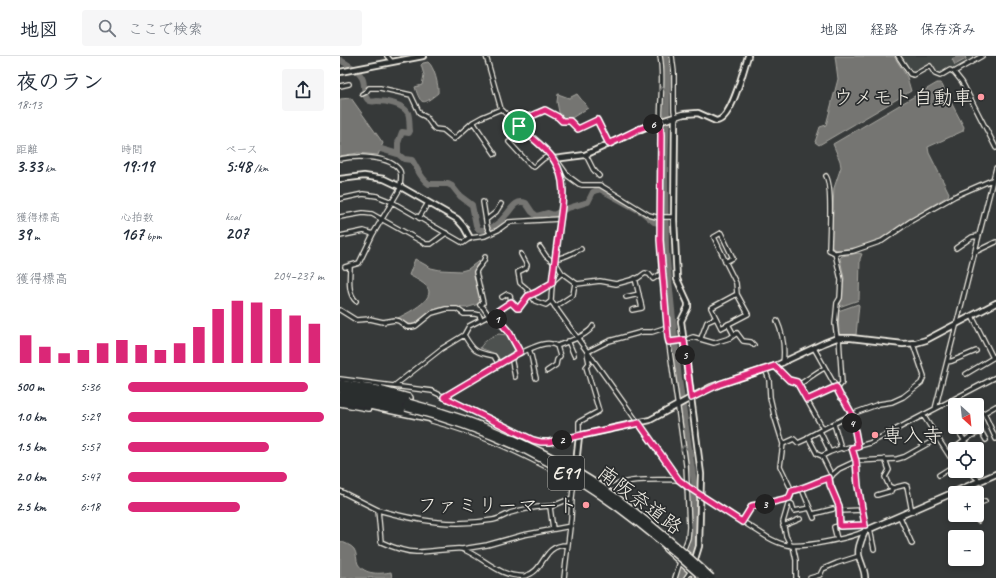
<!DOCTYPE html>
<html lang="ja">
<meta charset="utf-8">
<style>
body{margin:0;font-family:Caveat,"Klee One",sans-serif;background:#f6f6f7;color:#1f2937;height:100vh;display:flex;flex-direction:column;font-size:15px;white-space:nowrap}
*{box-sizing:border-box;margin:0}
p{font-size:13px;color:#747a83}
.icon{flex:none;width:22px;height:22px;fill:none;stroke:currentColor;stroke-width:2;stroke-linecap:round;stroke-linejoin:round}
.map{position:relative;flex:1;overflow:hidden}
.side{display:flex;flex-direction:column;background:#fff;width:340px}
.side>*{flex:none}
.needle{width:26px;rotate:153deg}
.fabs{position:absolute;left:608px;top:342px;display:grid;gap:8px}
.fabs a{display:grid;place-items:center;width:36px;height:36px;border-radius:4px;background:#fff;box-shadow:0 2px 6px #0003;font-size:20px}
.pin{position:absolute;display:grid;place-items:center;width:34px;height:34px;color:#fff;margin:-17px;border:2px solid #fff;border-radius:50%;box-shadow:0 1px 4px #0007}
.km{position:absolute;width:20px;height:20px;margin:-10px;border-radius:50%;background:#222;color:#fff;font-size:11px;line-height:20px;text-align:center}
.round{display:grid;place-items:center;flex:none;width:42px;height:42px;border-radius:4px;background:#f6f6f7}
.head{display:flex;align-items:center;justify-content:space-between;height:68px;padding:0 16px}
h1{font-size:22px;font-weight:700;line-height:30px}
.figures{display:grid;grid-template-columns:repeat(3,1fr);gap:6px;height:68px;padding:4px 16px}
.figures div{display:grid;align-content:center}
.figures b{font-size:17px;font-weight:700}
.figures small{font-size:11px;font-weight:400}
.figures p{font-size:11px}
.chart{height:112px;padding:8px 16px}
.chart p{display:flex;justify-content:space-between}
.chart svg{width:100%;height:72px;margin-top:4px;stroke:#db2777;stroke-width:6}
ul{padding:0 16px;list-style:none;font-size:13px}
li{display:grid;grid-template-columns:64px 48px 1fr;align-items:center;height:30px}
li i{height:10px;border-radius:5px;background:#db2777}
header{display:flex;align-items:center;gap:24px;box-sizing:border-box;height:56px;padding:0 20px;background:#fff;border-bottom:1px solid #e0e1e3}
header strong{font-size:19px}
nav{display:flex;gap:22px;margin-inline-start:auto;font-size:14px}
.search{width:280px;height:36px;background:#f6f6f7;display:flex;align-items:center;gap:10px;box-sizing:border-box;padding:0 14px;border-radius:4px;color:#747a83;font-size:15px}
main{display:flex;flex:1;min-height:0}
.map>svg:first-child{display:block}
.built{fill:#434645}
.green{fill:#4e514f;stroke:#a1a19c}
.water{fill:#757572;stroke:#a8a7a1}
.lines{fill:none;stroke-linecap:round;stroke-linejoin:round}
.river{stroke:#757572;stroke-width:6}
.minor-casing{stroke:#f4f1e8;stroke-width:6}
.tertiary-casing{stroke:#f4f1e8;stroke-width:8}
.secondary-casing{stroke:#f4f1e8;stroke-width:8}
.primary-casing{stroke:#f4f1e8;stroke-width:8}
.motorway-casing{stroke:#f4f1e8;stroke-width:10}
.minor{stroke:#2a2d2e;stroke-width:3.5}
.tertiary{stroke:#2a2d2e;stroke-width:4.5}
.secondary{stroke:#2a2d2e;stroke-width:5}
.primary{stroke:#2a2d2e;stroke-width:5.5}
.motorway{stroke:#2a2d2e;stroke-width:7}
.motorway-bridge-casing{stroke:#f4f1e8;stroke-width:10;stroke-linecap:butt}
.motorway-bridge{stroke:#2a2d2e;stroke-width:7}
.oneway{stroke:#71726f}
.route-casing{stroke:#fff;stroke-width:8}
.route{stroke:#db2777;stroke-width:5}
.poi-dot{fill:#ff9aa2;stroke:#2a2d2e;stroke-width:1.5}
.labels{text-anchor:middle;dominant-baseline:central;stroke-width:3.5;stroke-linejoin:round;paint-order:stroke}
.shield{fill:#2a2d2e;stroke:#b7b6b0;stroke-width:1}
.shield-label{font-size:19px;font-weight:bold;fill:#f4f1e8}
.poi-label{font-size:20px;fill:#f4f1e8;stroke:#2a2d2e;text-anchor:end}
.street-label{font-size:20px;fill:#f4f1e8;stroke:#2a2d2e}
</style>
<header>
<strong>地図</strong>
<div class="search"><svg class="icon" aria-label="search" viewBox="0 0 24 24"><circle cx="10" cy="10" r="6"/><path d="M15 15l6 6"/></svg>ここで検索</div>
<nav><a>地図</a><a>経路</a><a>保存済み</a></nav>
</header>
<main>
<section class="side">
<div class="head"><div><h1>夜のラン</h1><p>18:13</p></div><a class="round"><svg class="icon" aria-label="share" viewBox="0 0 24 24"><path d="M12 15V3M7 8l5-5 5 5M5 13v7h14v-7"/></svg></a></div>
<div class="figures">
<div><p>距離</p><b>3.33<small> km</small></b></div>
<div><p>時間</p><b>19:19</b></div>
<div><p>ペース</p><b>5:48<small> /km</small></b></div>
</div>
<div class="figures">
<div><p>獲得標高</p><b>39<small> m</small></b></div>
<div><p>心拍数</p><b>167<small> bpm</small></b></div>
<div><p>kcal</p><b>207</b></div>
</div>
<div class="chart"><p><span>獲得標高</span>204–237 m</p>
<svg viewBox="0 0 160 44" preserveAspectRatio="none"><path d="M5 44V27M15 44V34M25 44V38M35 44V36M45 44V32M55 44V30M65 44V33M75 44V36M85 44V32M95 44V22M105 44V11M115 44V6M125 44V7M135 44V11M145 44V15M155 44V20"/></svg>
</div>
<ul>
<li><b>500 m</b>5:36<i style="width:92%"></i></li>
<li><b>1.0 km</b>5:29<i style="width:100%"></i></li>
<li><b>1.5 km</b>5:57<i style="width:72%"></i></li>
<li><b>2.0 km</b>5:47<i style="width:81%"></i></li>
<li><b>2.5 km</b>6:18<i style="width:57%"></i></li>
</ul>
</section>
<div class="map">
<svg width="656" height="522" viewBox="0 0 656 522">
<rect width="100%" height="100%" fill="#363939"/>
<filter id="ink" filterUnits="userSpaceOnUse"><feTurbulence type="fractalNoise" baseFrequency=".025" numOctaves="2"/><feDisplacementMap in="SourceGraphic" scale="8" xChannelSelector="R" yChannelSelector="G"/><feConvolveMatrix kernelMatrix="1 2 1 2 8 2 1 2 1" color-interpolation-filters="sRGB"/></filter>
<g filter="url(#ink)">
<path class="built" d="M560,0H640L614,14L600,18L595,17L590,8L573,18L571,17Z"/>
<path class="green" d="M159,278L167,279L175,294L160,304L156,298L140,292C144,285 151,280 159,278Z"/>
<path class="water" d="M495,0H554L567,21L571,35L479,89L475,86L480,71L486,69L498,23Z
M617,0H625L626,3L615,9L612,3Z
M88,6C94,10 99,30 98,37C83,49 81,50 75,31L82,29L84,19L81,9L83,7Z
M597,27H601L624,71L623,75L588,91L589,97L609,137L608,140L567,165L539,185L522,191L498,194L493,193L491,189L494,132L501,111L500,105L493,88Z
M218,38L229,42L237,38L248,52L230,63L223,64L220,61L217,46Z
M11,42L43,87L38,99L18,97L0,100V43Z
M518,197L522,198L520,203L519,244L499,251L501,245L504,222L500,202L502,200Z
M75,203L91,212L100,214L121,215L128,213L140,204L142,207C139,209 136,212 135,214C132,221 140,240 142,247L126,252L107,251L92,255L74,268C66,269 63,264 56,263C65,258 97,244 87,231C83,226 74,222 69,219Z
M518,248L519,249L516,279H501L499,278L498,255Z
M0,485C4,487 11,489 14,493C17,497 16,504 18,508C25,519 40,518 51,516L52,522H0Z"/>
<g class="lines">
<path class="river" d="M326,0L328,22L325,119L326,194L339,324L354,426L353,486L346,509L341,522
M0,4C7,8 20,15 23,24C25,30 23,39 28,44C31,47 34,45 37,45C46,45 63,48 68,57C70,62 69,69 70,75L69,77L62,76L58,87V98L64,103L72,104C78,113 80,122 89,128H108L112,130L120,140L132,149L136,169L138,173C148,177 160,167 166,159C172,153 175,143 186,147L192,156L197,160L208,157L214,159L225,153L248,146L253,136L260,133L302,156L314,166L325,168
M41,93L58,98"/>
<g class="minor-casing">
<path id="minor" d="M47,0L52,6
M146,0L161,53L210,99C231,123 221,155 217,184C215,204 212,224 211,245L339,424L348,431L427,481C434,485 440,488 447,489C463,492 511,482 525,475C525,461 521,446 518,432C516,418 517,406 512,392L530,387L656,321
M320,0C325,26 318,53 321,79L320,159L321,208L329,289L346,409L349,471L348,482L344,493
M332,0L334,16V54L335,61
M558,0L570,18L574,19L590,10L595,18L600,20L610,14L614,16L642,0
M614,16L622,26L656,92
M0,30L9,28
M22,38L26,36L29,32H40L71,39L80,58L86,61L93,71L95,73L103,74L114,83L133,66L142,61L161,53
M133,66L155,98
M179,70L189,61L205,54L218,61L222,65H230L238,73L257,64L269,88
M169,86L191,110L194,111L203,103L210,99
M246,99L253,113L259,120
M0,103C15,100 51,99 60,115C62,119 60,126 60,131
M216,103L228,120L239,128L242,129H260L309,159L320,162
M486,120C493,131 489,179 489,194L495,197L501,224L500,242L497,247L495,268L497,282
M0,143L23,138L37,140L52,146L123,187L130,182L145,180L158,174L169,166L220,163
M143,146L147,171L150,177
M0,161L23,157L32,158L86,188H91L106,177
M320,161H334
M79,162L88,147
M146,164L156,156L161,148
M0,180L24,175L33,178
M200,191L206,200L217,209L222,217L237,228L260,225L276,228L298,222L305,217L309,218L313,223L322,217
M616,192L632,181L638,180
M635,196L656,186
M495,197L513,195L542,185L571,165L615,140L654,123
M181,198L187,209L186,212L178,216L180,227L186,232L195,245L206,249L211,245
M145,201C144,208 138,210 136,216L143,247L140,249L143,251L149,260
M215,202C224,203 233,196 241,193
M385,206L393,202L381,177L374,181L384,202L386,207L396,227L397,238
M10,210C10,221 7,237 16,245
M5,211L19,207L33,178L61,131
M212,226L222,217
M397,238L408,258L381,272L371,252Z
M286,241L299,238
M171,246L177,252H179L188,240L197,236L205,230L212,227
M215,251L233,239L235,227
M0,254L16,264L30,263L43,266L55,264L59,265L67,271H72L76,270L92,257L106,253H117L124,258H135L139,259L141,264
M292,254L302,252L295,222
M153,258L169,276L180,297C191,293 206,283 217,290L220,300L217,304L216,309L207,315
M632,260L653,302
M437,265C443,278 445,292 443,307
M388,268L394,279
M124,279C134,296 135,296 154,300L159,309
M361,282L367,266L376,262
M499,282L502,327L497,333L501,341L503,342L512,358L509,360L515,375L518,391
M228,285L234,299
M329,286L345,284L353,281L374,287L390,282L397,277L403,285L411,286L414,289
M217,290C226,286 248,280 253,270
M474,292L497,333
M189,293C193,303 193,312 196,322
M247,296L269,285L302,276H312L327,271
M171,301L175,321
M607,306L612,305L636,295
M435,310L449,324L457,326L483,373L468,381L477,398L482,400L492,420
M425,313L429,324L430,341L434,359L443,388L440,410L452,435L443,466L446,480L451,490
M626,318L656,300
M0,323L92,335L193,384C208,389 224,383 239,380V366L259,355L246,311L249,307L247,297
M458,329C468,324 475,316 485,312
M54,330L101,293L124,279L129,270L160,254L171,246L170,239L167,238L162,241
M104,341L179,296
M467,344L496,331
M656,350L644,357L656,383
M595,353L656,112
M512,358L539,348L552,346L563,341L581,327L584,320L573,288
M583,359L610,401L615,405
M494,368L501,392L503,393L509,391L512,392
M637,368L646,384
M616,372L625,385
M483,373L509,360
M480,375L490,396L482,400
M443,388L454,383L458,387L469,382
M490,396L501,392
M608,397L631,380L641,376
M545,403L549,414L545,421L549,430L553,432L565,429L567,430L572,456
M629,415L640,425
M599,419L615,409
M489,422L491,429L499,450V470L525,469
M462,433L474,462
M268,434C281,421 321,424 339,424
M0,435L38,454L41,486C52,491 64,496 76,496C86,497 115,491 122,493C144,501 159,522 185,520C206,515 201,489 227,489
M452,435L462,433L478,425L489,422L499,413L516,405L557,403L564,401L598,382
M537,439L551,435L552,432
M448,446L452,448L454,455L470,452
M637,448L645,445
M38,454C78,465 112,471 153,464C159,463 164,460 170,457C183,453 196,451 209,450L210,451
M500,455L522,454
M473,458L493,453
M635,459L638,465
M560,461L572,488
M402,466L412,449L424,448L449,442
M443,470L460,463
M213,473L210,451L232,442
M530,473L534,493
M497,483L494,471L499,470
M453,490L456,504V522
M122,493L147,489L183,479L231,470
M224,522L231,463L232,442L234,425
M335,522L340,506
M346,522L351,515
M470,522L480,519L483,513L497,507L519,500"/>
</g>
<g class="tertiary-casing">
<path id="tertiary" d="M0,16L83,0
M335,61L334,164L337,223L348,247V251L341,265L361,418L359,490L355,503
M214,103L245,99L312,68L344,58L358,57L376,65C392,64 403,14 408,0
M0,123L24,120L44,123L61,131L117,163L124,171L130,182
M235,417L239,380L310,364L371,331L435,310L484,287L497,282H511L563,288L576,287L586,284L656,247"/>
</g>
<g class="secondary-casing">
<path id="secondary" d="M525,522C525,514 521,508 519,500C517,492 522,483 525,475L656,418"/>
</g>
<g class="primary-casing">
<path id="primary" d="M0,347L28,352
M92,364C141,377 179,395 224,419
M326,493L359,522"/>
</g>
<g class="motorway-casing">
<path id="motorway" d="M0,328L39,334L69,342
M0,333L68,347
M2,339L66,351
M0,343L97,363"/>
</g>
<use href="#minor" class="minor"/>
<use href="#tertiary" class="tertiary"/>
<use href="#secondary" class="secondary"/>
<use href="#primary" class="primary"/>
<use href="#motorway" class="motorway"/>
<g class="motorway-bridge-casing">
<path id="motorway-bridge" d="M68,347C142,366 213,397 276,442C309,467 341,494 371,522
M66,351C108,362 148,376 186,394C252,427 310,473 364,522"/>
</g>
<use href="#motorway-bridge" class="motorway-bridge"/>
</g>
<defs><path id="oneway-chevron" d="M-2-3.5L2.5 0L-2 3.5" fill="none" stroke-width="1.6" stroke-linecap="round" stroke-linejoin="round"/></defs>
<g class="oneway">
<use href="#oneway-chevron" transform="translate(322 33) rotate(-89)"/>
<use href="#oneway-chevron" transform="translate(344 392) rotate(-98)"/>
</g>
</g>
<g class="lines" filter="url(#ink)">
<g class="route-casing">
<path id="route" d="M205,54L218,61L222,65H230L238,73L257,64L269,88L299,73L320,66L321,79L320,184L328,282L329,286L344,284L351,342L380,328L435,310L449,324L457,326L467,344L496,331L501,341L503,342L512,358L509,360L515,375L518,391L512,392L516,405L518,430L525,469L500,470L499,450L490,429L489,422C476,426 465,432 452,435L449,442L424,448L412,450L402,466L348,431L339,424L299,367L209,386H201L193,384L104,341L180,296L169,276L153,258L171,246L177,252H179L188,240L197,236L212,227C214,209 217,191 219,173C222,149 228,126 214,104C206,91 190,81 179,70L189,61Z"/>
</g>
<use href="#route" class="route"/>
</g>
<g class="poi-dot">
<circle cx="641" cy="41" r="4"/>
<circle cx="535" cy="379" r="4"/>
<circle cx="246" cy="449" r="4"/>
</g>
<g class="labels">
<rect class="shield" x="208" y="400" width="36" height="34" rx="3"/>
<g class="shield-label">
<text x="226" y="417">E91</text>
</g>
<g class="poi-label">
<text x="633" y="41">ウメモト自動車</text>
<text x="543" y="379" text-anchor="start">専入寺</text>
<text x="238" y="449">ファミリーマート</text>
</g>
<g class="street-label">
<text transform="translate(300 444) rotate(37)">南阪奈道路</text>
</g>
</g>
</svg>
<div class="fabs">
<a><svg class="needle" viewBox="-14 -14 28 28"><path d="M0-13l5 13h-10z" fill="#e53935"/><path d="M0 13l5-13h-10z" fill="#747a83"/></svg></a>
<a><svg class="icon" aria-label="locate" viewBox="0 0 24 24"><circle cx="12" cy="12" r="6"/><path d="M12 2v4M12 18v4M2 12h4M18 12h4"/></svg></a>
<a>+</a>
<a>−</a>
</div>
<div class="pin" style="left:179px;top:70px;background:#1e9e55"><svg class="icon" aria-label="arrive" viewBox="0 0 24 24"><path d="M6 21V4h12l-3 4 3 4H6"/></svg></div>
<b class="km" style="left:157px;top:263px">1</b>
<b class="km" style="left:222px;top:384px">2</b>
<b class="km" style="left:425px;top:448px">3</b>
<b class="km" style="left:512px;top:367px">4</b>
<b class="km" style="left:345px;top:299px">5</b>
<b class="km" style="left:313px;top:68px">6</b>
</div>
</main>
